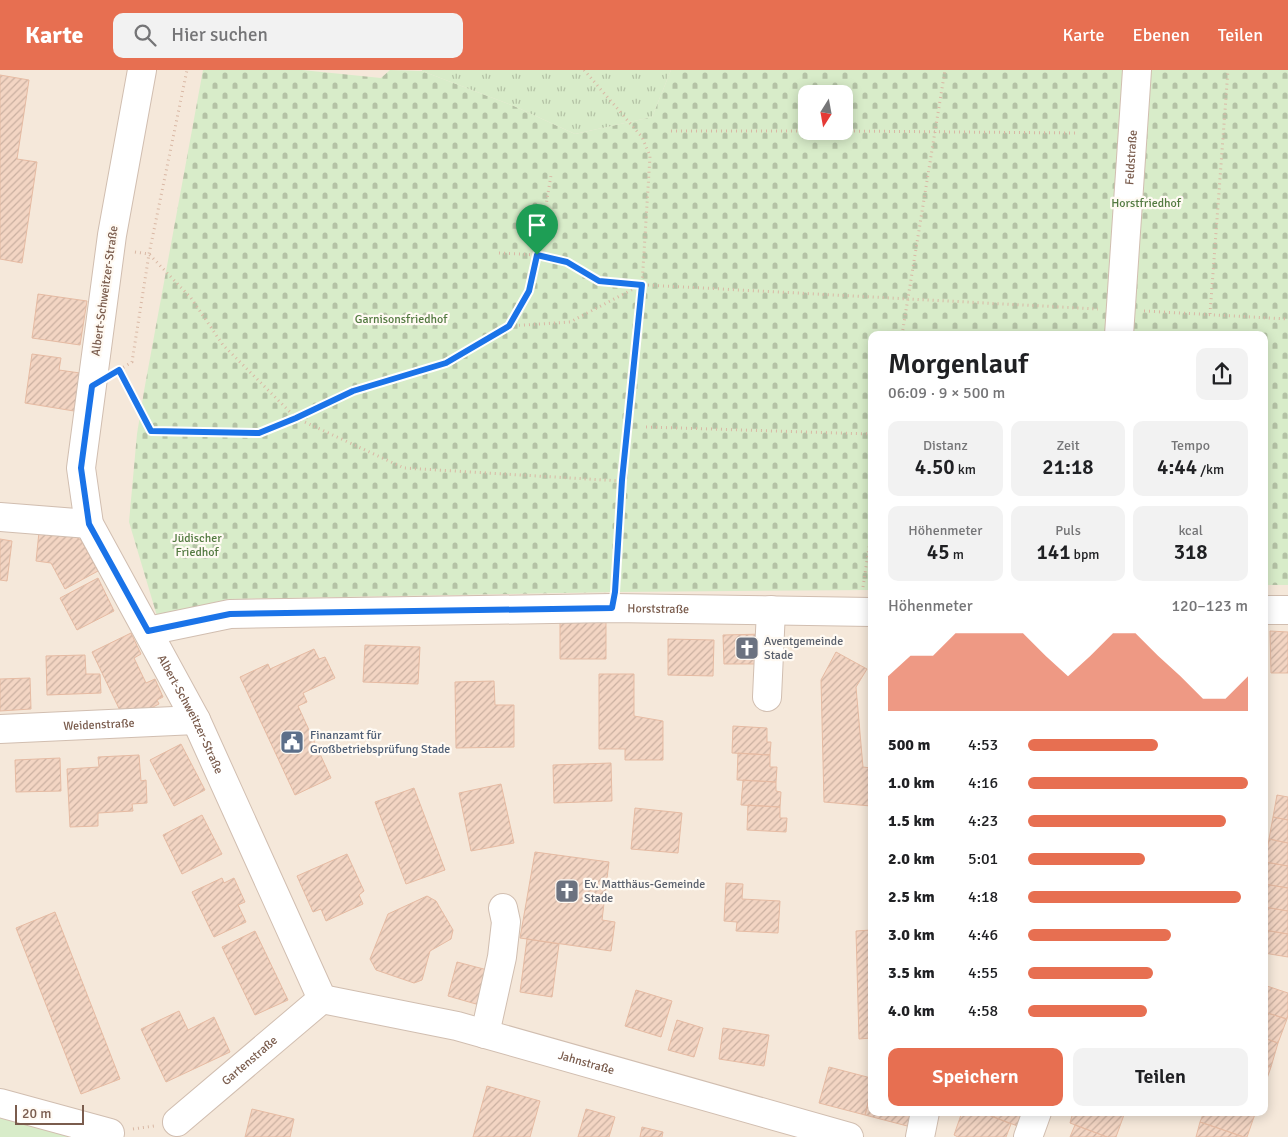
<!DOCTYPE html>
<html lang="de">
<meta charset="utf-8">
<style>
body{margin:0;font-family:Signika,sans-serif;background:#f2f2f2;color:#202124;height:100vh;display:flex;flex-direction:column;font-size:19px;white-space:nowrap}
*{box-sizing:border-box;margin:0}
p{font-size:16px;color:#757577}
.icon{flex:none;width:28px;height:28px;fill:none;stroke:currentColor;stroke-width:2;stroke-linecap:round;stroke-linejoin:round}
.map{position:relative;flex:1;overflow:hidden}
.drawer{position:absolute;left:868px;top:261px;width:400px;height:785px;display:flex;flex-direction:column;background:#fff;border-radius:10px;box-shadow:0 2px 12px #0003}
.drawer>*{flex:none}
.needle{width:32px;rotate:191deg}
.fabs{position:absolute;left:798px;top:15px;display:grid;gap:10px}
.fabs a{display:grid;place-items:center;width:55px;height:55px;border-radius:10px;background:#fff;box-shadow:0 2px 12px #0003;font-size:25px}
.scale{position:absolute;left:15px;bottom:12px;width:69px;box-sizing:border-box;padding-left:5px;border:2px solid #7a5c4d;border-top:0;font-size:14px;line-height:18px;white-space:nowrap;color:#7a5c4d;-webkit-text-stroke:4px #fffaf3;paint-order:stroke}
.pin{position:absolute;display:grid;place-items:center;width:42px;height:42px;color:#fff;margin:-51px -21px;border-radius:50% 50% 50% 0;rotate:-45deg;box-shadow:0 0 5px #0007}
.pin .icon{rotate:45deg}
.round{display:grid;place-items:center;flex:none;width:52px;height:52px;border-radius:10px;background:#f2f2f2}
.headline{display:flex;align-items:center;justify-content:space-between;height:85px;padding:0 20px}
h1{font-size:28px;font-weight:600;line-height:38px}
.metrics{display:grid;grid-template-columns:repeat(3,1fr);gap:8px;height:85px;padding:5px 20px}
.metrics div{display:grid;align-content:center;border-radius:10px;background:#f2f2f2;text-align:center}
.metrics b{font-size:21px;font-weight:600}
.metrics small{font-size:14px;font-weight:400}
.metrics p{font-size:14px}
.chart{height:140px;padding:10px 20px}
.chart p{display:flex;justify-content:space-between}
.chart svg{width:100%;height:90px;margin-top:5px;fill:#e76f51;opacity:.7}
.button{display:flex;gap:10px;margin-top:auto;padding:10px 20px}
.button a{flex:1;height:58px;border-radius:10px;background:#e76f51;color:#fff;font-size:20px;font-weight:600;line-height:58px;text-align:center}
.button a+a{background:#f2f2f2;color:#202124}
ul{padding:0 20px;list-style:none;font-size:16px}
li{display:grid;grid-template-columns:80px 60px 1fr;align-items:center;height:38px}
li i{height:12px;border-radius:6px;background:#e76f51}
header{display:flex;align-items:center;gap:30px;box-sizing:border-box;height:70px;padding:0 25px;background:#e76f51;color:#fff}
header strong{font-size:24px}
nav{display:flex;gap:28px;margin-inline-start:auto;font-size:18px}
.search{width:350px;height:45px;background:#f2f2f2;display:flex;align-items:center;gap:12px;box-sizing:border-box;padding:0 18px;border-radius:10px;color:#757577;font-size:19px}
.map>svg:first-child{display:block}
.residential{fill:#f5e8da;fill-rule:evenodd}
.grass{fill:#d8ecc9}
.cemetery{fill:url(#cemetery-stones);fill-rule:evenodd}
.park{fill:url(#park-tufts)}
.building{fill:url(#building-hatch);stroke:#e6bba3}
.lines{fill:none;stroke-linecap:round;stroke-linejoin:round}
.minor-casing{stroke:#d1beb0;stroke-width:30}
.path{stroke:#d9b8a5;stroke-width:3;stroke-dasharray:1 4;stroke-linecap:butt}
.minor{stroke:#fff;stroke-width:28}
.route-casing{stroke:#fff;stroke-width:10}
.route{stroke:#1a73e8;stroke-width:6}
.labels{text-anchor:middle;dominant-baseline:central;stroke-width:4.5;stroke-linejoin:round;paint-order:stroke}
.street-label{font-size:12px;fill:#7a5c4d;stroke:#fffaf3}
.park-label{font-size:12px;fill:#537a41;stroke:#fffaf3}
.worship-label{font-size:12px;fill:#5b616d;stroke:#fffaf3;text-anchor:start}
.service-label{font-size:12px;fill:#4e5e75;stroke:#fffaf3;text-anchor:start}
</style>
<header>
<strong>Karte</strong>
<div class="search"><svg class="icon" aria-label="search" viewBox="0 0 24 24"><circle cx="10" cy="10" r="6"/><path d="M15 15l6 6"/></svg>Hier suchen</div>
<nav><a>Karte</a><a>Ebenen</a><a>Teilen</a></nav>
</header>
<div class="map">
<svg width="1288" height="1067" viewBox="0 0 1288 1067">
<defs>
<pattern id="cemetery-stones" width="16" height="16" patternUnits="userSpaceOnUse" patternTransform="scale(1.25)"><rect width="16" height="16" fill="#d8ecc9"/><path d="M2 7V4a2 2 0 0 1 4 0v3zM10 15v-3a2 2 0 0 1 4 0v3z" fill="#b4c2a5"/></pattern>
<pattern id="park-tufts" width="24" height="20" patternUnits="userSpaceOnUse" patternTransform="scale(1.25)"><rect width="24" height="20" fill="#d8ecc9"/><path d="M3 7l-1-3M5 7V3M7 7l1-3M15 17l-1-3M17 17v-4M19 17l1-3" fill="none" stroke="#b4c2a5"/></pattern>
<pattern id="building-hatch" width="6" height="6" patternUnits="userSpaceOnUse" patternTransform="scale(1.25)"><rect width="6" height="6" fill="#f3d5c3"/><path d="M-1 1l2-2M0 6l6-6M5 7l2-2" fill="none" stroke="#cab0a1"/></pattern>
</defs>
<rect width="100%" height="100%" fill="#fdf6ec"/>
<path class="residential" d="M0,0H1288V1067H121L0,1033ZM806,24H844V61H806ZM871,265H1264V1042H871Z"/>
<path class="grass" d="M0,1033L121,1067H0Z"/>
<path class="cemetery" d="M203,0H302L381,8L390,0L422,1L514,36L575,64L652,47L671,0H1288V515H1264V265H871V520L620,522L229,529L157,546L129,452L137,364L144,321ZM806,24H844V61H806Z"/>
<path class="park" d="M422,0H671L652,47L575,64L514,36L422,1Z"/>
<path class="building" d="M0,5L29,10L17,89L37,92L22,193L0,189Z
M38,224L87,231L80,275L32,268Z
M32,284L61,288L59,300L80,303L74,341L25,333Z
M39,462L74,466L81,470L98,501L65,519L51,493L36,491Z
M0,469L12,471L7,511L0,510Z
M98,508L114,541L77,560L60,528Z
M560,551H606V589H560Z
M1270,561L1288,562V603H1271Z
M131,563L141,584L134,588L146,613L155,609L163,627L157,630L159,634L125,651L92,582Z
M764,564L765,594H724L723,565Z
M668,569L714,570L713,606L668,605Z
M365,575L420,577L418,614L363,612Z
M314,579L319,589L325,587L335,608L303,623L307,632L298,636L331,708L295,725L240,607L268,594L270,599Z
M836,582L867,599L856,617L863,697L871,698V736L824,732L821,610Z
M85,585L86,604H100L101,623L47,625L46,586Z
M599,604H634V646L663,651V690H625V679H599Z
M30,608L31,639L0,641V609Z
M494,611L495,635H514V677L456,678L455,612Z
M733,656L767,658V672H771L770,685L732,683Z
M181,674L205,720L174,736L150,690Z
M738,683L770,685V697H777L776,712L737,710Z
M139,685L141,711L146,710L147,733L132,734L133,741L98,743V756L70,757L67,699L99,697L98,687Z
M60,688L61,721L16,722L15,690Z
M611,693L612,731L554,733L553,695Z
M743,710L776,712V721L781,722L780,737L741,735Z
M501,714L514,773L471,781L459,723Z
M414,718L445,800L406,814L375,732Z
M1277,725L1288,727V750L1273,747Z
M748,735L780,737V748H787L786,762L747,760Z
M635,738L682,743L678,783L631,779Z
M202,745L222,784L182,804L163,765Z
M1273,747L1288,750V773L1269,769Z
M1269,769L1288,773V796L1265,792Z
M535,782L609,792L602,850L615,852L611,881L520,868Z
M347,784L364,821L359,825L363,834L326,851L321,839L313,842L297,806Z
M1265,792L1288,796V818L1264,814V801Z
M222,808L224,813L234,808L245,832L238,835L246,852L214,867L192,822Z
M726,813L743,814L742,829L780,831L778,863L736,861L737,852L724,851Z
M1264,814L1288,818V841L1264,837Z
M427,826L436,831L453,860L451,869L430,881L422,910L414,913L376,900L370,889L388,844Z
M1264,837L1288,841V864L1264,860Z
M55,842L120,1009L81,1024L16,858Z
M871,860V968L859,969L856,861Z
M1264,860L1288,864V887L1264,883Z
M255,861L288,930L255,945L222,877Z
M527,869L559,874L552,927L520,922Z
M457,892L499,903L490,938L448,926Z
M1264,915L1288,923V945L1287,949L1264,942Z
M636,920L672,931L661,967L625,956Z
M179,941L188,960L214,947L230,982L166,1012L141,959Z
M1264,942L1287,949L1278,973L1264,968Z
M677,950L703,958L694,987L668,980Z
M723,958L769,965L764,996L719,989Z
M1264,968L1278,973L1271,997L1264,995Z
M1264,995L1271,997L1264,1017Z
M829,997L871,1008V1021L865,1045L819,1033Z
M487,1016L540,1031L530,1067H473Z
M871,1021V1042H915L911,1057L865,1045Z
M252,1039L294,1049L290,1067H245Z
M586,1039L615,1047L609,1067H578Z
M962,1042H981L1011,1054L1006,1067H958L954,1065Z
M981,1042H1025L1020,1057Z
M1073,1042H1125L1116,1067H1107L1070,1053Z
M1204,1042H1249L1255,1044L1247,1067H1244L1200,1052Z
M1200,1052L1244,1067H1196Z
M1075,1055L1107,1067H1070Z
M642,1057L663,1062L662,1067H640Z"/>
<g class="lines">
<g class="minor-casing">
<g id="minor">
<path id="s1" d="M142,0L112,165L81,398L89,454L196,650L322,929"/>
<path id="s2" d="M1119,265L1137,0"/>
<path d="M0,447L89,454"/>
<path d="M1264,540H1288"/>
<path id="s3" d="M148,561L230,544L612,538L871,542"/>
<path d="M767,627L771,540"/>
<path id="s4" d="M0,659L196,650"/>
<path id="s5" d="M322,929L457,956L849,1067"/>
<path d="M485,964L502,887L506,852L503,838"/>
<path d="M0,1033L110,1063"/>
<path id="s6" d="M177,1052L322,929"/>
<path d="M920,1067L925,1042"/>
<path d="M1028,1067L1037,1042"/>
</g>
</g>
<path class="path" d="M584,0L642,67L650,86L642,215L621,411L616,515
M671,61H806
M844,61L1075,63
M135,182L149,184L191,228L223,275L296,348L404,398L621,411
M499,183L537,185L567,193L599,211L646,215L1098,239
M1144,241L1288,249
M1210,244L1228,0
M509,256L570,252L641,215
M902,265L945,0
M119,300L132,292L149,184L187,0
M120,301L151,361L259,363L296,348L353,321L446,293L509,256L529,221L544,148L551,105
M646,357L871,364
M863,517L871,464
M133,1059L154,1056"/>
<use href="#minor" class="minor"/>
</g>
<g class="lines">
<g class="route-casing">
<path id="route" d="M537,185L567,192L599,211L642,215L622,410L615,522L612,538L230,544L148,561L89,454L81,398L92,316L119,300L151,361L259,363L296,348L353,321L446,293L509,256L529,221Z"/>
</g>
<use href="#route" class="route"/>
</g>
<defs>
<g id="church-square" transform="scale(1.25)"><rect x="-9" y="-9" width="18" height="18" rx="4" fill="#6b7280" stroke="#fffaf3"/><path d="M-1.2-6h2.4v3.5h3.3v2.4h-3.3V6h-2.4V-.1h-3.3v-2.4h3.3Z" fill="#fff"/></g>
<g id="civic-square" transform="scale(1.25)"><rect x="-9" y="-9" width="18" height="18" rx="4" fill="#5c6f8a" stroke="#fffaf3"/><path d="M-.6-6.5H3V-4.5H.6V-3L4-1V1h2V6H-6V1h2V-1L-.6-3ZM-1.2 2.5V6h2.4V2.5Z" fill="#fff"/></g>
</defs>
<g fill-rule="evenodd">
<use href="#church-square" x="747" y="578"/>
<use href="#civic-square" x="292" y="672"/>
<use href="#church-square" x="567" y="821"/>
</g>
<g class="labels">
<g class="street-label">
<text stroke="none"><textPath href="#s2" startOffset="178">Feldstraße</textPath></text>
<text transform="translate(105 221) rotate(-82)">Albert-Schweitzer-Straße</text>
<text stroke="none"><textPath href="#s3" startOffset="512">Horststraße</textPath></text>
<text stroke="none"><textPath href="#s1" startOffset="675">Albert-Schweitzer-Straße</textPath></text>
<text stroke="none"><textPath href="#s4" startOffset="99">Weidenstraße</textPath></text>
<text stroke="none"><textPath href="#s6" startOffset="95">Gartenstraße</textPath></text>
<text stroke="none"><textPath href="#s5" startOffset="272">Jahnstraße</textPath></text>
</g>
<g class="park-label">
<text x="1146" y="133">Horstfriedhof</text>
<text x="401" y="249">Garnisonsfriedhof</text>
<text x="197" y="468">Jüdischer<tspan x="197" dy="14">Friedhof</tspan></text>
</g>
<g class="worship-label">
<text x="764" y="571">Aventgemeinde<tspan x="764" dy="14">Stade</tspan></text>
<text x="584" y="814">Ev. Matthäus-Gemeinde<tspan x="584" dy="14">Stade</tspan></text>
</g>
<g class="service-label">
<text x="310" y="665">Finanzamt für<tspan x="310" dy="14">Großbetriebsprüfung Stade</tspan></text>
</g>
</g>
</svg>
<div class="fabs">
<a><svg class="needle" viewBox="-14 -14 28 28"><path d="M0-13l5 13h-10z" fill="#e53935"/><path d="M0 13l5-13h-10z" fill="#757577"/></svg></a>
</div>
<div class="scale">20 m</div>
<div class="pin" style="left:537px;top:185px;background:#1e9e55"><svg class="icon" aria-label="arrive" viewBox="0 0 24 24"><path d="M6 21V4h12l-3 4 3 4H6"/></svg></div>
<section class="drawer">
<div class="headline"><div><h1>Morgenlauf</h1><p>06:09 · 9 × 500 m</p></div><a class="round"><svg class="icon" aria-label="share" viewBox="0 0 24 24"><path d="M12 15V3M7 8l5-5 5 5M5 13v7h14v-7"/></svg></a></div>
<div class="metrics">
<div><p>Distanz</p><b>4.50<small> km</small></b></div>
<div><p>Zeit</p><b>21:18</b></div>
<div><p>Tempo</p><b>4:44<small> /km</small></b></div>
</div>
<div class="metrics">
<div><p>Höhenmeter</p><b>45<small> m</small></b></div>
<div><p>Puls</p><b>141<small> bpm</small></b></div>
<div><p>kcal</p><b>318</b></div>
</div>
<div class="chart"><p><span>Höhenmeter</span>120–123 m</p>
<svg viewBox="0 0 160 44" preserveAspectRatio="none"><path d="M0 44V27L10 17L20 17L30 6L40 6L50 6L60 6L70 17L80 27L90 17L100 6L110 6L120 17L130 27L140 38L150 38L160 27V44z"/></svg>
</div>
<ul>
<li><b>500 m</b>4:53<i style="width:59%"></i></li>
<li><b>1.0 km</b>4:16<i style="width:100%"></i></li>
<li><b>1.5 km</b>4:23<i style="width:90%"></i></li>
<li><b>2.0 km</b>5:01<i style="width:53%"></i></li>
<li><b>2.5 km</b>4:18<i style="width:97%"></i></li>
<li><b>3.0 km</b>4:46<i style="width:65%"></i></li>
<li><b>3.5 km</b>4:55<i style="width:57%"></i></li>
<li><b>4.0 km</b>4:58<i style="width:54%"></i></li>
</ul>
<div class="button"><a>Speichern</a><a>Teilen</a></div>
</section>
</div>
